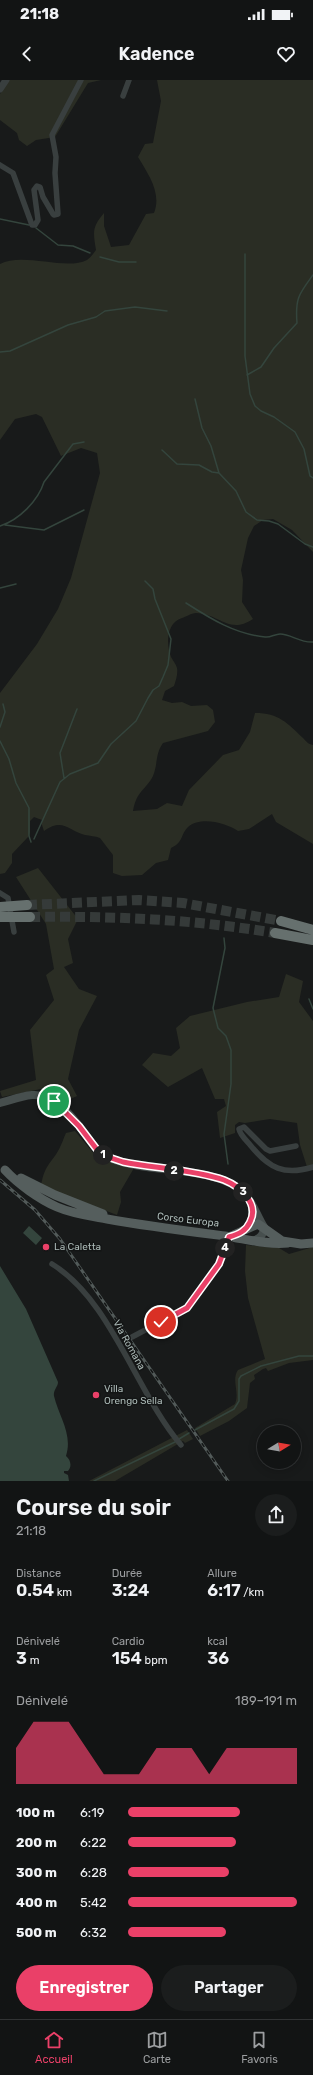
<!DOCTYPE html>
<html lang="fr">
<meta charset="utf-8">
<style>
body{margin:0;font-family:Rubik,sans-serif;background:#1b1d1d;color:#f1f3f6;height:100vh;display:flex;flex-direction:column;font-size:15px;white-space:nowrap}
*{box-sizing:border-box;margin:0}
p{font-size:13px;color:#9c9ea0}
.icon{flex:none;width:22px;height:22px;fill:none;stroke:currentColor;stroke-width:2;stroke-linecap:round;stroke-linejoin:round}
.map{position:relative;height:1401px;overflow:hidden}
.side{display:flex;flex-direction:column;background:#121414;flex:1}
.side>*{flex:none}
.needle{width:26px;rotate:79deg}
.controls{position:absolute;left:257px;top:1345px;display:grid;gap:8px}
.controls a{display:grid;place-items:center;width:44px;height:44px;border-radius:50%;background:#121414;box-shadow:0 2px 10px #0003,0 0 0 1px #313334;font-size:20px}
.pin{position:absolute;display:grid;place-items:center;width:34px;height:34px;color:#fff;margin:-17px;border:2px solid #fff;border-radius:50%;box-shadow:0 1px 4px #0007}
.km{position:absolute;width:20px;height:20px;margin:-10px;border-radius:50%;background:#222;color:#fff;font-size:11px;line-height:20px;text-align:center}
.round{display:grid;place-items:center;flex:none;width:42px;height:42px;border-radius:21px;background:#1b1d1d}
.headline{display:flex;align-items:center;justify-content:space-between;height:68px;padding:0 16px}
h1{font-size:22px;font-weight:600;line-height:30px}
.figures{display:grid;grid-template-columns:repeat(3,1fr);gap:6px;height:68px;padding:4px 16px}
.figures div{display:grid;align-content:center}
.figures b{font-size:17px;font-weight:600}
.figures small{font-size:11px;font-weight:400}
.figures p{font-size:11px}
.chart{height:112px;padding:8px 16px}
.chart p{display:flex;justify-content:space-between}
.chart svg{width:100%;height:72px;margin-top:4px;fill:#ea4068;opacity:.7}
.action{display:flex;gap:8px;margin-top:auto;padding:8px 16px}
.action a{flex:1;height:46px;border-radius:24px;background:#ea4068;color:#fff;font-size:16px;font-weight:600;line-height:46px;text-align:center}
.action a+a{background:#1b1d1d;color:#f1f3f6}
ul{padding:0 16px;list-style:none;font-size:13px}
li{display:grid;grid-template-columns:64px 48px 1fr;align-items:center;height:30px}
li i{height:10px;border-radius:5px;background:#ea4068}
.status{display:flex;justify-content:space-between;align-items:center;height:28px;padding:0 20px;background:#121414;direction:ltr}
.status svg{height:11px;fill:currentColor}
header{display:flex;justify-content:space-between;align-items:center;height:52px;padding:0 16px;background:#121414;font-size:18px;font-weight:600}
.menu{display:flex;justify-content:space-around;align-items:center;height:56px;border-top:1px solid #313334;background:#121414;font-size:11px;color:#9c9ea0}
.menu a{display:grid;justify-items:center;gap:2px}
.menu .current{color:#ea4068}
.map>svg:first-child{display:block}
.green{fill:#2a2d24}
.water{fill:#34453d}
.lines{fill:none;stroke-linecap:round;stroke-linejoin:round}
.stream{stroke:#34453d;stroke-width:1.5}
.minor-tunnel{stroke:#353a39;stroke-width:5.5;stroke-dasharray:5.5 3;stroke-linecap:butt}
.motorway-tunnel{stroke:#353a39;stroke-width:10;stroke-dasharray:10 5;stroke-linecap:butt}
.minor{stroke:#393f3f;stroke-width:5.5}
.tertiary{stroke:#393f3f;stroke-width:7}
.secondary{stroke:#474f4e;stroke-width:8}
.primary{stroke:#555e5d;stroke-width:9}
.motorway{stroke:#66706e;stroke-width:10}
.rail-casing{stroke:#525a59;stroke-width:3}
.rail{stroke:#131515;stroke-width:1.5;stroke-dasharray:4.5;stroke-linecap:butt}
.motorway-bridge{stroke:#66706e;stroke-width:10}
.route-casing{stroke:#fff;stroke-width:8}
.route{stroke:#ea4068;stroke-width:5}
.poi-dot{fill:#ea4068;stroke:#131515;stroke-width:1.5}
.labels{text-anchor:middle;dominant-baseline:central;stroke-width:3;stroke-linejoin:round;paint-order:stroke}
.street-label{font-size:10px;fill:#abb9b6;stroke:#131515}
.poi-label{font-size:10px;fill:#abb9b6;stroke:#131515;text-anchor:start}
</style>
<div class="status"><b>21:18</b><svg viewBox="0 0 49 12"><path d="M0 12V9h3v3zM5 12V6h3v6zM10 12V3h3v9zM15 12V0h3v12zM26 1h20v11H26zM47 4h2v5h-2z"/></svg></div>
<header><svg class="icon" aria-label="back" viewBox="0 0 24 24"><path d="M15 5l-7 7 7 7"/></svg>Kadence<svg class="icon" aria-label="heart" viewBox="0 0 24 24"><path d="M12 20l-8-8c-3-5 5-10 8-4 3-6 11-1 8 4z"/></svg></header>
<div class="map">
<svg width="313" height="1401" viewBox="0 0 313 1401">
<rect width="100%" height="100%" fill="#181a1a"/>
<path class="green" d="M8,0H101L88,3L55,57L36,60L27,66L19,60L17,53L0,40V14Z
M157,0H313V472L292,450L273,439L263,440L254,446L248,458L241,490L243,500L242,522L253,539C229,555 220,534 196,533C191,533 186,537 182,538C166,543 166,564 171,577C173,581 176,584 177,588C178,594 176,600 174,606L165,611L162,620L172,623L182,622L191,626L207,625L213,630L215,642L208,651L163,663C155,674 158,684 153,696C145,711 137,710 133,731L157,729L167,723L182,726L189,710L223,675L239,670L250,652L255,633C279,633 287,643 303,658C307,662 308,664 313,665V764L276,742L272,734L249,749L238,751C226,743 201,736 188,747C180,755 184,762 171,768L168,780L156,783L142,795L122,796L113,793V775L100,758C95,756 90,756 85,755C69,751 63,737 44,751L42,745V740L34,737L30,741V752L28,757L12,774V783L5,793L0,794V613L37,564L58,529L71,498L100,393L97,373L81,368L61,376L42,337L36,334L15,339L0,360V184C23,172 66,191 87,180C90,178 94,173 96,170C93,152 92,147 104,133V146L111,167L129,165L146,134L154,133C162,113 148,94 138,77L145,64L153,63L161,21Z
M38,788L78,839L68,859L73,883L64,887L79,909L97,916L79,950L68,999L77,1016L64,1022L41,1009L2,1017L0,1011L36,1000L30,950L54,920L46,895L54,889L46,844L16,797Z
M286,894L303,901L299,922L313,941V1085L307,1087L300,1065L297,1043L270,1039L245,1043L239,1042L235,1045V1053L220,1058L217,1032L226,1026L224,1019H215L202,988L168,1007L142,985L153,973L171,976L180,968L176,948L190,936L247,922L279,917Z
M75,1051L95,1075L108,1081L134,1088L120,1112L121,1122L117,1135L41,1106C45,1082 53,1083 61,1065C63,1061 64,1057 66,1053Z
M246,1165L279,1168L289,1174L313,1167V1280L289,1283L268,1291L266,1288L263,1289L254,1295L255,1299L250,1303L247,1328L229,1341L200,1356L195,1348L235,1324C240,1312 231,1300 238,1290L265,1279L248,1218L245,1191Z
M187,1350L193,1359L185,1363L183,1361L115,1401H89Z"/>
<path class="water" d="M29,1146L42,1158L36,1165L23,1153Z
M0,1186L26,1229L58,1302C58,1307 53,1310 54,1316C59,1337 73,1354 66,1376C71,1380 72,1387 68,1391H64V1393L68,1395L69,1401H0Z"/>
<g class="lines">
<path class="stream" d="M0,139L29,145
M36,148L58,165L73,166L90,173
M245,174V276L250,314L255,326L261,331L274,337L295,352L304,369L310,396L313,398
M100,177L119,182H136
M0,272L10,271L68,245L96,237L105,231L135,227L167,231
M247,295L261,287L274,268L297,243C295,218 299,214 313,195
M195,319L202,348L211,366L219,393L236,411L246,432L257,440L269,441L278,444L305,464L313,467
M162,370L177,384L199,385L212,392L219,393
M5,445L44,450L84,430
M0,446C19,440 38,421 44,402L73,364L84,362
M0,508L16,504
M186,523C211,539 235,554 265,557C270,558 275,554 280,554C291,554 300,563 313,562
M0,647L5,632L3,624
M0,661L9,679L16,703L29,728V756L31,762
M64,698L60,673L77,629
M34,759L60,702L70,694L98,683L111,664L136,641L148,618L153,610L159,606L163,597L168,585L171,559L155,519L153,509L145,501
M224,858L225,868L213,928L218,948L226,956L231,970V1004L224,1054L228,1084
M309,919L313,929
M195,1350L234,1329L239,1321V1299L241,1296L261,1286L299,1276H313
M179,1359L189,1353
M94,1401L175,1362"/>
<path class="minor-tunnel" d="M125,1261L132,1257"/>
<path class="motorway-tunnel" d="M27,825L139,820L183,823L281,841
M30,837C116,836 190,839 275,853"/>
<path class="minor" d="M123,16L129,0
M0,85L13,93L32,145H35L38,140L34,110L37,106L40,107L43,117L53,134L54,135L58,134L55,93L56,77L52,55L81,0
M0,813L8,818L14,852
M296,1066L270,1071L266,1069L244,1047L239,1049C240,1055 247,1061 251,1066C269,1088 284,1096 313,1087
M52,1184C111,1220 136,1312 181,1365
M132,1257L187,1228L219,1184L229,1157"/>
<path class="tertiary" d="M0,9L6,0"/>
<path class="secondary" d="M0,1023C11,1020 21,1016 32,1015C56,1013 74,1039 86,1055C93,1065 98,1073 110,1078C147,1094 216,1085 244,1113C253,1122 257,1136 264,1147C264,1155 260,1158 253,1161
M247,1148L252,1139V1127"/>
<path class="primary" d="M5,1090C18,1104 39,1119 57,1127C73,1134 90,1136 107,1139C146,1146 186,1151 225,1156C246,1159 267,1165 288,1163
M21,1098L55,1115L103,1134
M229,1157L258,1144L282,1161L301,1164L313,1163"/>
<path class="motorway" d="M281,841L313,850
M275,853L313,860"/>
<g class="rail-casing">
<path id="rail" d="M0,1100L35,1130L60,1159L228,1401"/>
</g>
<use href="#rail" class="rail"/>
<path class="motorway-bridge" d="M0,827L27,825
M0,837H30"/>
</g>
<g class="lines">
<g class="route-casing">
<path id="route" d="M54,1021L79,1046L98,1071L108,1077L123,1082C153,1088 196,1090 224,1100C239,1106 260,1123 250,1142C246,1151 239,1154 229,1157L219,1184L187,1228L161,1242"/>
</g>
<use href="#route" class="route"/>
</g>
<g class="poi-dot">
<circle cx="46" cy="1167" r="4"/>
<circle cx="96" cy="1315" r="4"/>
</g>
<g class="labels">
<g class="street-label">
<text transform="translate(188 1140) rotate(7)">Corso Europa</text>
<text transform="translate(129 1265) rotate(61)">Via Romana</text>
</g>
<g class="poi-label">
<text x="54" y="1167">La Caletta</text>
<text x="104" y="1309">Villa<tspan x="104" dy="12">Orengo Sella</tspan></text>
</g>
</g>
</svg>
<div class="controls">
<a><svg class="needle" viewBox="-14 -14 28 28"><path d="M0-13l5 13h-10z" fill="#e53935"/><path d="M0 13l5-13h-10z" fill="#9c9ea0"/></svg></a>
</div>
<div class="pin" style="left:54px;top:1021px;background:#1e9e55"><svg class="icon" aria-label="arrive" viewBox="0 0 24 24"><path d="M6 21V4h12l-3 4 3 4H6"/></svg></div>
<div class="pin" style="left:161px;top:1242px;background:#d93025"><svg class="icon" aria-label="check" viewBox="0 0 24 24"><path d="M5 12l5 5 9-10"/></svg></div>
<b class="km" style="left:103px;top:1075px">1</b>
<b class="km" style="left:174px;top:1091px">2</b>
<b class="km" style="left:243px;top:1112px">3</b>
<b class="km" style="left:225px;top:1168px">4</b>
</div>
<section class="side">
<div class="headline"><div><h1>Course du soir</h1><p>21:18</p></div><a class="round"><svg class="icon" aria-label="share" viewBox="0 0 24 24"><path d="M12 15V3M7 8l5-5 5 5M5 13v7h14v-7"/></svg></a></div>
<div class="figures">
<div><p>Distance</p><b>0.54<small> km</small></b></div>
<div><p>Durée</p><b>3:24</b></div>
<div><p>Allure</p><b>6:17<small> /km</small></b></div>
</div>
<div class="figures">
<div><p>Dénivelé</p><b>3<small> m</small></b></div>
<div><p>Cardio</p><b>154<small> bpm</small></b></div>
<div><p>kcal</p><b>36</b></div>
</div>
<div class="chart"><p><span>Dénivelé</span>189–191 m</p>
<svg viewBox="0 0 160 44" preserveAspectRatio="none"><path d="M0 44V22L10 6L20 6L30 6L40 22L50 38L60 38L70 38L80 22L90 22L100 22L110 38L120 22L130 22L140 22L150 22L160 22V44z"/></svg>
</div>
<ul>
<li><b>100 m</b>6:19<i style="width:66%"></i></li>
<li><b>200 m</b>6:22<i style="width:64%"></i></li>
<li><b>300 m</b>6:28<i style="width:60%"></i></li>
<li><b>400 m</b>5:42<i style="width:100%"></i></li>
<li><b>500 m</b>6:32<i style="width:58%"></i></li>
</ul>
<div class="action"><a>Enregistrer</a><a>Partager</a></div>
</section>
<nav class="menu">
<a class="current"><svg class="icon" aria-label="home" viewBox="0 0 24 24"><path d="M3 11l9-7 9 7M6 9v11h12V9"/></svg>Accueil</a>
<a><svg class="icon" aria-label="map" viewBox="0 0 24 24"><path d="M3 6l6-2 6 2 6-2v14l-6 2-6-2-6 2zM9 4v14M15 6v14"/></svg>Carte</a>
<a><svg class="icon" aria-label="saved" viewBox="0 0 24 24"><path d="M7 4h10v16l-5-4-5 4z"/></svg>Favoris</a>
</nav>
